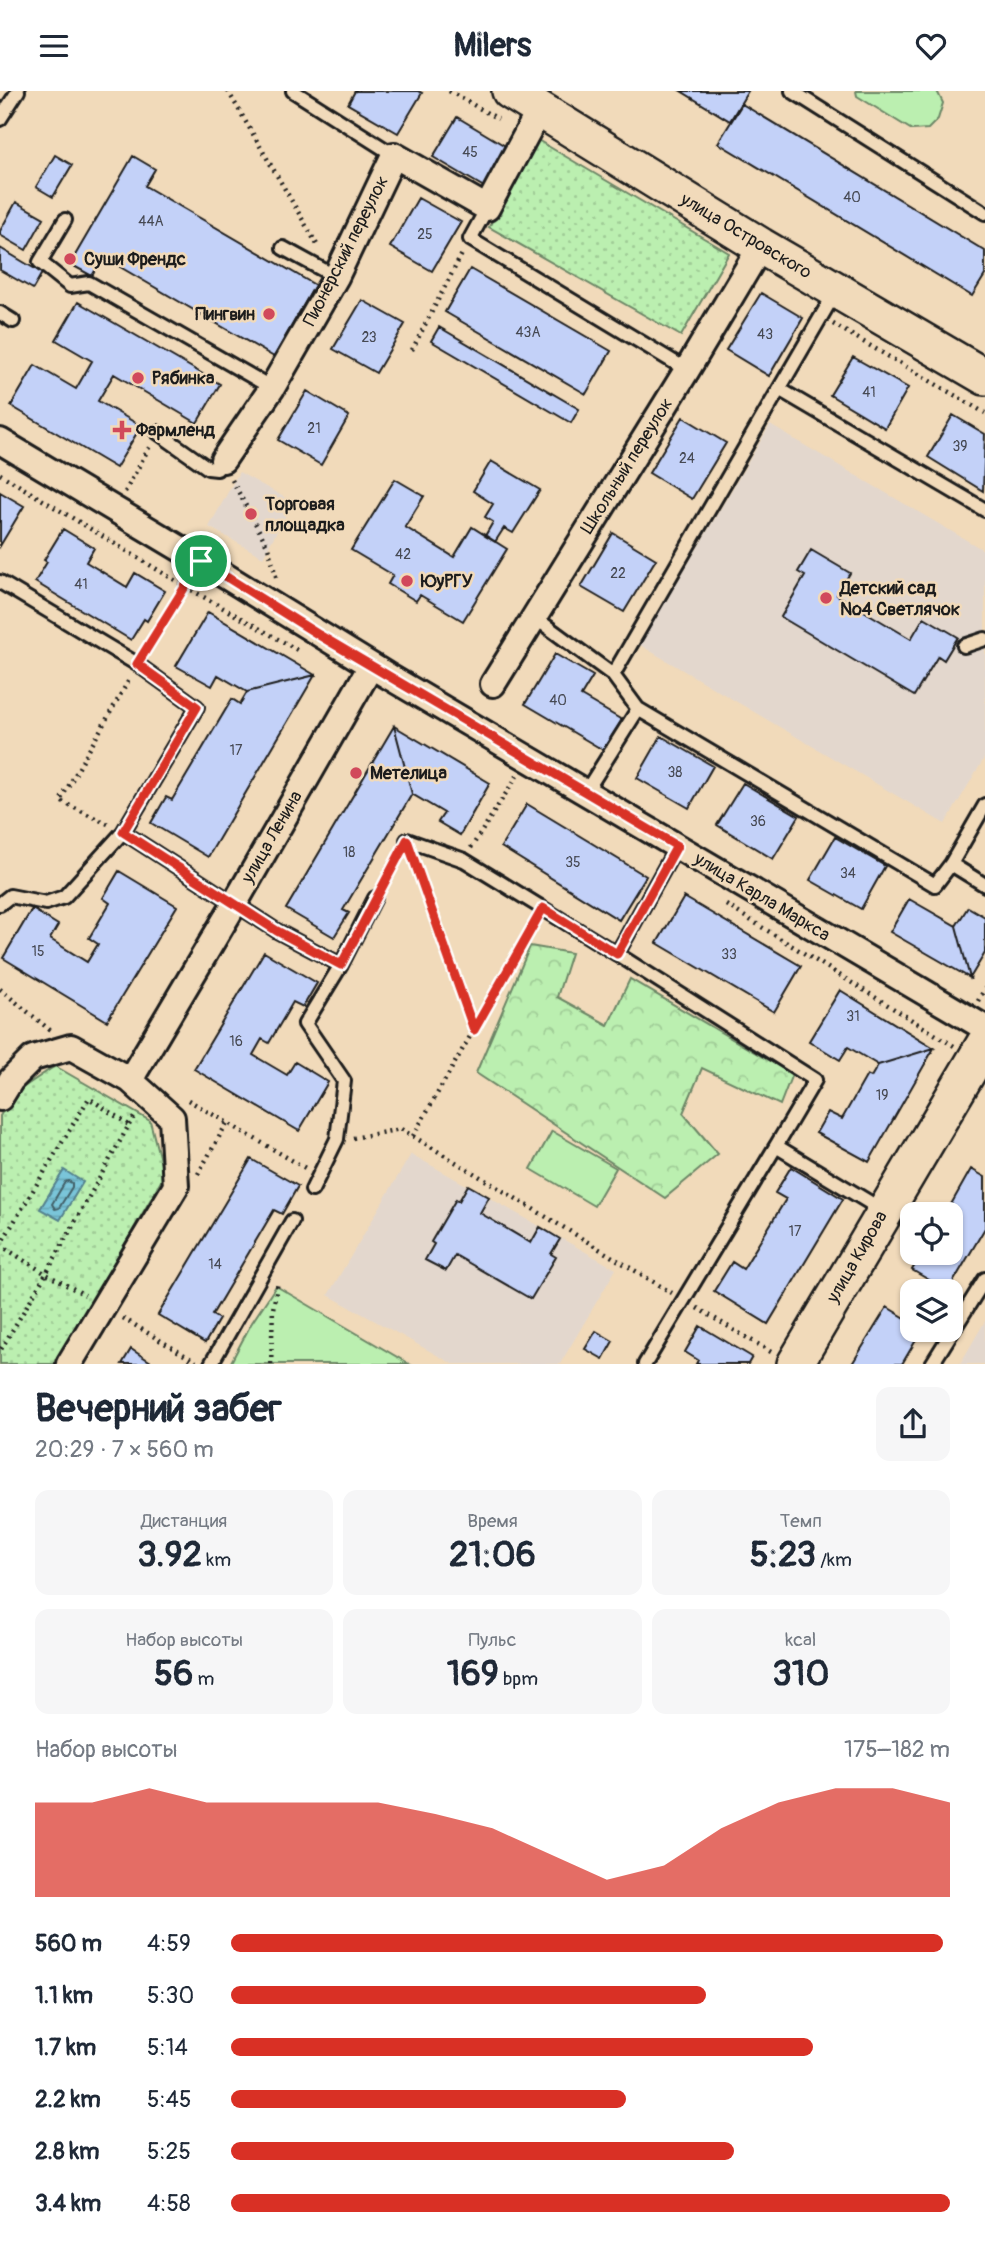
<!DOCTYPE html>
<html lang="ru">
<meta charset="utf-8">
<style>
body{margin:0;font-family:Pangolin,sans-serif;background:#f6f6f7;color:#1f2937;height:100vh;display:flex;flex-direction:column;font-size:26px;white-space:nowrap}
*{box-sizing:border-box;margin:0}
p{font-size:23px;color:#747a83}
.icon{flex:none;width:38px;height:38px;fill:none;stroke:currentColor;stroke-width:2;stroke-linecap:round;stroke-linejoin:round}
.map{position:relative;height:1273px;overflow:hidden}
.details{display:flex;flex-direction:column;background:#fff;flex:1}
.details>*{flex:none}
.fabs{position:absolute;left:900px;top:1111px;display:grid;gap:14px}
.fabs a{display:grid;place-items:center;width:63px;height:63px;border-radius:14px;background:#fff;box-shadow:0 2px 5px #0004;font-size:35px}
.pin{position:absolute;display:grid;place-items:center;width:60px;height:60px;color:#fff;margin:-30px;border:4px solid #fff;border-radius:50%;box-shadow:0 2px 7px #0007}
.round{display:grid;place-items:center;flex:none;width:74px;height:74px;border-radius:14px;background:#f6f6f7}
.headline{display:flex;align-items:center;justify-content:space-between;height:119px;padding:0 35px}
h1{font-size:38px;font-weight:700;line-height:52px}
.figures{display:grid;grid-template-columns:repeat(3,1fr);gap:10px;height:119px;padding:7px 35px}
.figures div{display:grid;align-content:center;border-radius:14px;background:#f6f6f7;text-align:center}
.figures b{font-size:35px;font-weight:700}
.figures small{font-size:19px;font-weight:400}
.figures p{font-size:19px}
.chart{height:196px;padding:14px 35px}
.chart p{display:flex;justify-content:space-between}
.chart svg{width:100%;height:126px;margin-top:7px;fill:#d93025;opacity:.7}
ul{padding:0 35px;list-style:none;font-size:23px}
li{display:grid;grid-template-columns:112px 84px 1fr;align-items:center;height:52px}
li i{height:18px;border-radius:9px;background:#d93025}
header{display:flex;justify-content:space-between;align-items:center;height:91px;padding:0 35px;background:#fff;font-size:32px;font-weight:700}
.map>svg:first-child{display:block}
.built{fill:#e3d7cd}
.green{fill:#bbefb0;stroke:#6c8666;stroke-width:2}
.forest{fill:url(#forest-crowns);stroke:#6c8666;stroke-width:2}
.park{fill:url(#park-dots);stroke:#6c8666;stroke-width:2}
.water{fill:url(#water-rules);stroke:#54818d;stroke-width:2}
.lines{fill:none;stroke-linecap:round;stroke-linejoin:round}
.shore{stroke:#426068;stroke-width:2}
.building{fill:#c3d1f8;stroke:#1c1c1c;stroke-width:2}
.lane-casing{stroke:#1c1c1c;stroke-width:18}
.street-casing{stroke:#1c1c1c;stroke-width:30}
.secondary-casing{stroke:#1c1c1c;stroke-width:40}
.path{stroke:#1c1c1c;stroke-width:4.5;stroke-dasharray:2 5;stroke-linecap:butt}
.lane{stroke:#f1daba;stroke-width:12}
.street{stroke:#f1daba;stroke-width:24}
.secondary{stroke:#f1daba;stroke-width:35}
.route-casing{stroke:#fff;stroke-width:14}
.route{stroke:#d93025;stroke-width:9}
.poi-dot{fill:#d1495b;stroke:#f1daba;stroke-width:2.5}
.labels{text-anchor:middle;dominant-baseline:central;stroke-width:5;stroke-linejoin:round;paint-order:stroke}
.number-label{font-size:14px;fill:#464953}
.street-label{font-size:18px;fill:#1c1c1c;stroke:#f1daba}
.poi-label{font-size:18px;font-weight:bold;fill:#1c1c1c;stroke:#f1daba;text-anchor:start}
</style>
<header><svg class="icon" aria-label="menu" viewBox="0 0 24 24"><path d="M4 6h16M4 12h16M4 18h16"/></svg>Milers<svg class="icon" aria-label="heart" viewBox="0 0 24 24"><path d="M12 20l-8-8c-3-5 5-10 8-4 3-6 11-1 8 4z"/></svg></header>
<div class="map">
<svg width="985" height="1273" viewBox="0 0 985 1273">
<defs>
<pattern id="forest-crowns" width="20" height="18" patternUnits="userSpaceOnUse" patternTransform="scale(1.75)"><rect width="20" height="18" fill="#bbefb0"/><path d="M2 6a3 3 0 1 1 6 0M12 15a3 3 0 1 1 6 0" fill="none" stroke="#a0cc97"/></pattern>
<pattern id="park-dots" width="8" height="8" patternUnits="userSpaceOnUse" patternTransform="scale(1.75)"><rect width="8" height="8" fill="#bbefb0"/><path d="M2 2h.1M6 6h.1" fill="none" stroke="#a0cc97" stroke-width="1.8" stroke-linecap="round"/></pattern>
<pattern id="water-rules" width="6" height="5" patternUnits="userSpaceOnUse" patternTransform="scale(1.75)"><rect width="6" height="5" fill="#7ac5d9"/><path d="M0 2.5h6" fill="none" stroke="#69a9ba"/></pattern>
</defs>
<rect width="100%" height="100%" fill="#f1daba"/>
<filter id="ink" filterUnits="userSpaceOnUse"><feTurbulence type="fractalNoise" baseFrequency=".0143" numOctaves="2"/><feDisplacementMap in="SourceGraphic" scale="14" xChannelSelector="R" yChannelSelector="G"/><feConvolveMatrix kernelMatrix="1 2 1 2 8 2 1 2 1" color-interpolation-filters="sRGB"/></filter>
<g filter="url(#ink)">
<path class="built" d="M770,334L985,460V666L945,733L640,554Z
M239,381L293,411L263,466L209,436Z
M411,1063L616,1178L560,1273H453L328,1204Z
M985,1230V1273H960Z"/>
<path class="green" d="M856,0H937L943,12L938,28L928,38L912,39L857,5Z
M552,1040L616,1077L594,1115L531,1078Z
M276,1195L409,1273H230L251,1233Z"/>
<path class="forest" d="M530,855L571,862L557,906L608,934L630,888L792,983L780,1014L702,977L683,1022L718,1063L665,1107L476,982Z"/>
<path class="park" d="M536,48L729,162L681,245L489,136Z
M55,975L150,1030L164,1085L56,1273H0V1025L12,1004Z"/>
<path class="water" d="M64,1079L83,1091L60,1129L40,1118Z"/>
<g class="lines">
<path class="shore" d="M68,1090L72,1092V1096L59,1117L55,1118L52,1113L65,1091Z"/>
</g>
<path class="building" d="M355,0H418L422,2L398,42L348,13Z
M681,0H748L730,30Z
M742,13L985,160V184L972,205L718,52Z
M457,26L507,56L484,96L433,66Z
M55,64L72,74L53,106L36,96Z
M133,65L155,78L145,95L315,194L274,266L103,166L92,185L70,173Z
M418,107L461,131L432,180L390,156Z
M16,111L44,127L26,159L0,144V140Z
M0,157L42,182L33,198L0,179Z
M470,178L611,260L586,303L445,221Z
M761,202L803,227L769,285L726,259Z
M362,209L405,233L376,282L333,258Z
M78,211L220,293L197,332L114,283L98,310L141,335L116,377L11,315L35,274L76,298L92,270L56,249Z
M439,236L579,318L571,332L431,250Z
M853,266L908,297L885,337L830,304Z
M307,300L349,325L321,374L278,349Z
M953,324L985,343L983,400L928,366Z
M683,326L726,352L692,408L649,382Z
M491,370L540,399L513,442L504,437L495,451L485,445L493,431L485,426L493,413L473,400Z
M395,388L424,405L405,436L454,466L472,436L507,458L463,530L420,504L416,510L388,493L393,484L351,459Z
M0,401L24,415L0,455Z
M63,438L94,457L86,471L127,496L135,482L165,500L147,530L144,528L131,549L35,491L47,471L44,469Z
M613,442L656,468L624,521L581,496Z
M811,459L850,482L837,504L911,548L924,526L958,546L944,569L938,565L914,605L781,526L805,485L798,481Z
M208,521L315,584L247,601L218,584L212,595L176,575Z
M555,563L593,585L581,605L622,629L603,659L525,613Z
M315,584L208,766L151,732L166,706L172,709L232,608L240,613L247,601Z
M394,635L490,692L460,744L438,731L444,722L412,703Z
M394,635L412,703L343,819L349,822L334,846L286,818Z
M661,645L713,675L689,717L637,687Z
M743,692L799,725L773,768L717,734Z
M527,713L646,785L619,829L501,756Z
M835,746L885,775L861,818L810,789Z
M119,780L177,815L107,930L3,867L32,818L58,834L50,848L87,871L98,853L89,847L110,812L103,807Z
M684,806L801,875L774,921L657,852Z
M909,808L956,835L970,887L890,841Z
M968,816L985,826V862L970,887L956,835Z
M264,861L317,892L303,916L293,911L269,952L262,948L253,964L287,984L295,971L328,991L299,1040L194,978Z
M840,899L934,957L878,974L848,956L840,969L809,950Z
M934,957L869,1071L816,1042L828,1021L842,1028L867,984L871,986L878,974Z
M251,1068L298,1095L282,1123L274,1119L212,1224L219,1228L205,1252L158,1224Z
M791,1076L843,1108L768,1233L714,1200L732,1171L743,1178L786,1108L775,1102Z
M971,1078L985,1086V1137L948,1200L912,1179L922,1162H950V1124H945Z
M468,1094L489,1106L480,1122L531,1152L540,1136L560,1148L551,1163L556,1166L531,1208L455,1164L446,1180L425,1169L434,1153L431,1151L456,1108L459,1110Z
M887,1216L912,1231V1239H922L902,1273H852Z
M700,1235L752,1266L748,1273H696L698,1269L685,1261Z
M596,1240L613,1250L603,1268L585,1258Z
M131,1258L154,1273H122Z"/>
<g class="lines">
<g class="lane-casing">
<path id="lane" d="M293,0L394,64
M792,0L985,122
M0,28L18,0
M487,117L470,148L687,279
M65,129L40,171L70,195L89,192L272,297
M283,157L336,186
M0,222L13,230
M779,298L985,419
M157,341L208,377L217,378L223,369
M0,491L137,573L197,616L123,741
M534,526L613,584L638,618L585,702
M964,555L985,548
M613,584L836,200
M638,618L935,794L951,773L985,714
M407,749L464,769L617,863
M677,755L617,863L815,989L776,1055
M951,773L985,794
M0,813L10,805L46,812L64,806L123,741L277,840L341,874L305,933L344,990L337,1048L312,1099
M341,874L375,807
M211,1273L292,1130
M645,1273L776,1055L882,1119
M932,1273L985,1188"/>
</g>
<g class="street-casing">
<path id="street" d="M0,350L201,470L388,585L985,937
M223,369L272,297L336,186L394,64L487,117L540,18
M493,593L687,279L761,155
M130,989L235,812L371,575
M0,1007L11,989L33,967L71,956L130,989L172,1027L176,1095L69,1273"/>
</g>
<g class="secondary-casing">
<path id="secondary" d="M510,0L761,155L985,286
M795,1273L985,952"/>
</g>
<path class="path" d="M228,0L319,157
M449,0L498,28
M833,233L985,322
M412,259L463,161
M0,383L186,496L301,561
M232,389L268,456L277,489
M125,401L151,353
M145,562L187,495
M108,733L60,710L130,587
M471,757L517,685
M413,767L474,939
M382,794L400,762
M726,814L954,955
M0,898L51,940
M978,910L985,897
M188,1009L307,1078
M129,1034L136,1023
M413,1045L536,830
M353,1047L401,1038L672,1202
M198,1083L227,1032
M0,1154L89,1007L129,1034L46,1183L0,1260
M0,1154L46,1183L85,1204
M697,1217L771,1261
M123,1227L196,1271
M271,1273L273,1218L278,1191"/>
<use href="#lane" class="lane"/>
<use href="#street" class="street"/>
<use href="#secondary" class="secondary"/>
</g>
</g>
<g class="lines" filter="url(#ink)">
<g class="route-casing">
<path id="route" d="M201,470L319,544L677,755L617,863L543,817L474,939L407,749L341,874L277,840L123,741L197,616L137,573Z"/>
</g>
<use href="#route" class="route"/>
</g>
<g class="poi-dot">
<circle cx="70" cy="168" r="7"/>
<circle cx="269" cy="223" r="7"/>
<circle cx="138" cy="287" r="7"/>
<path d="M118.5 328.5h7v7h7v7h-7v7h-7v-7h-7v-7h7z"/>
<circle cx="251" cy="423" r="7"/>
<circle cx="407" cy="490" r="7"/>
<circle cx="826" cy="507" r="7"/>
<circle cx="356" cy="682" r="7"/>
</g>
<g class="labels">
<g class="number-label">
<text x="470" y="61">45</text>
<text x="852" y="106">40</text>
<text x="151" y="130">44А</text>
<text x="425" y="143">25</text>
<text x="528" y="241">43А</text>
<text x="765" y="243">43</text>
<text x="369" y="246">23</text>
<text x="869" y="301">41</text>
<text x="314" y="337">21</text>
<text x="960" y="355">39</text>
<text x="687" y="367">24</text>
<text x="403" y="463">42</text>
<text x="618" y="482">22</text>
<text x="81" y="493">41</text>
<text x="558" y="609">40</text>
<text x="236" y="659">17</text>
<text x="675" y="681">38</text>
<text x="758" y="730">36</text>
<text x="349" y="761">18</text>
<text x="573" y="771">35</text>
<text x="848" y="782">34</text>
<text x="38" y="860">15</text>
<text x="729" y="863">33</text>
<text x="853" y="925">31</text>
<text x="236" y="950">16</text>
<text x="882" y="1004">19</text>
<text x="795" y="1140">17</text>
<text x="215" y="1173">14</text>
</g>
<g class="street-label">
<text transform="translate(746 145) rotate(31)">улица Островского</text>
<text transform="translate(346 160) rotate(-63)">Пионерский переулок</text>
<text transform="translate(627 375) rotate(-58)">Школьный переулок</text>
<text transform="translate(272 746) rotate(-60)">улица Ленина</text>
<text transform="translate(762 806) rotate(31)">улица Карла Маркса</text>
<text transform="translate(857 1166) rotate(-60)">улица Кирова</text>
</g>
<g class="poi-label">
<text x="84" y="168">Суши Френдс</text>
<text x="255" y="223" text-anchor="end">Пингвин</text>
<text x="152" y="287">Рябинка</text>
<text x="136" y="339">Фармленд</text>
<text x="265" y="413">Торговая<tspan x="265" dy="21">площадка</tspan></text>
<text x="421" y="490">ЮуРГУ</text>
<text x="840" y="497">Детский сад<tspan x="840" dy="21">№4 Светлячок</tspan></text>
<text x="370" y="682">Метелица</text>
</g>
</g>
</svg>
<div class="fabs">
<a><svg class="icon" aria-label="locate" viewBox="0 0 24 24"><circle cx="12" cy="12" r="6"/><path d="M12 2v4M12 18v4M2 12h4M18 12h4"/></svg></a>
<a><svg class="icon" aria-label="layers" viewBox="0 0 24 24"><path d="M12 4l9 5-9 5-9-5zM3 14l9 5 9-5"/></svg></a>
</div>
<div class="pin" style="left:201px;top:470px;background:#1e9e55"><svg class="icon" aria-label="arrive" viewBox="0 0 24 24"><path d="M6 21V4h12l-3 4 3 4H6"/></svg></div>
</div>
<section class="details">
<div class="headline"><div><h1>Вечерний забег</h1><p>20:29 · 7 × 560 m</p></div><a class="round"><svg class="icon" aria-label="share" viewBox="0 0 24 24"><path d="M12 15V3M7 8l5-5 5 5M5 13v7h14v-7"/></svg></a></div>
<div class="figures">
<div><p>Дистанция</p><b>3.92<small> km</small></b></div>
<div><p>Время</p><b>21:06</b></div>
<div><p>Темп</p><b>5:23<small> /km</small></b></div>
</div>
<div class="figures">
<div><p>Набор высоты</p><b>56<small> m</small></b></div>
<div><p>Пульс</p><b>169<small> bpm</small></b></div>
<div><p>kcal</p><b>310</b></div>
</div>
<div class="chart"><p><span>Набор высоты</span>175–182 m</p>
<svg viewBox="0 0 160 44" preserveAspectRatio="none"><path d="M0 44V11L10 11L20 6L30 11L40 11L50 11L60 11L70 15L80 20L90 29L100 38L110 33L120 20L130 11L140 6L150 6L160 11V44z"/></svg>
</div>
<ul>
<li><b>560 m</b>4:59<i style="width:99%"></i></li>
<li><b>1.1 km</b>5:30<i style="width:66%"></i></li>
<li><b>1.7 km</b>5:14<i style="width:81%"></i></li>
<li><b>2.2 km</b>5:45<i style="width:55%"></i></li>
<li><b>2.8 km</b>5:25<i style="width:70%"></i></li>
<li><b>3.4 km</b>4:58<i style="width:100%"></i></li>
</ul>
</section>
